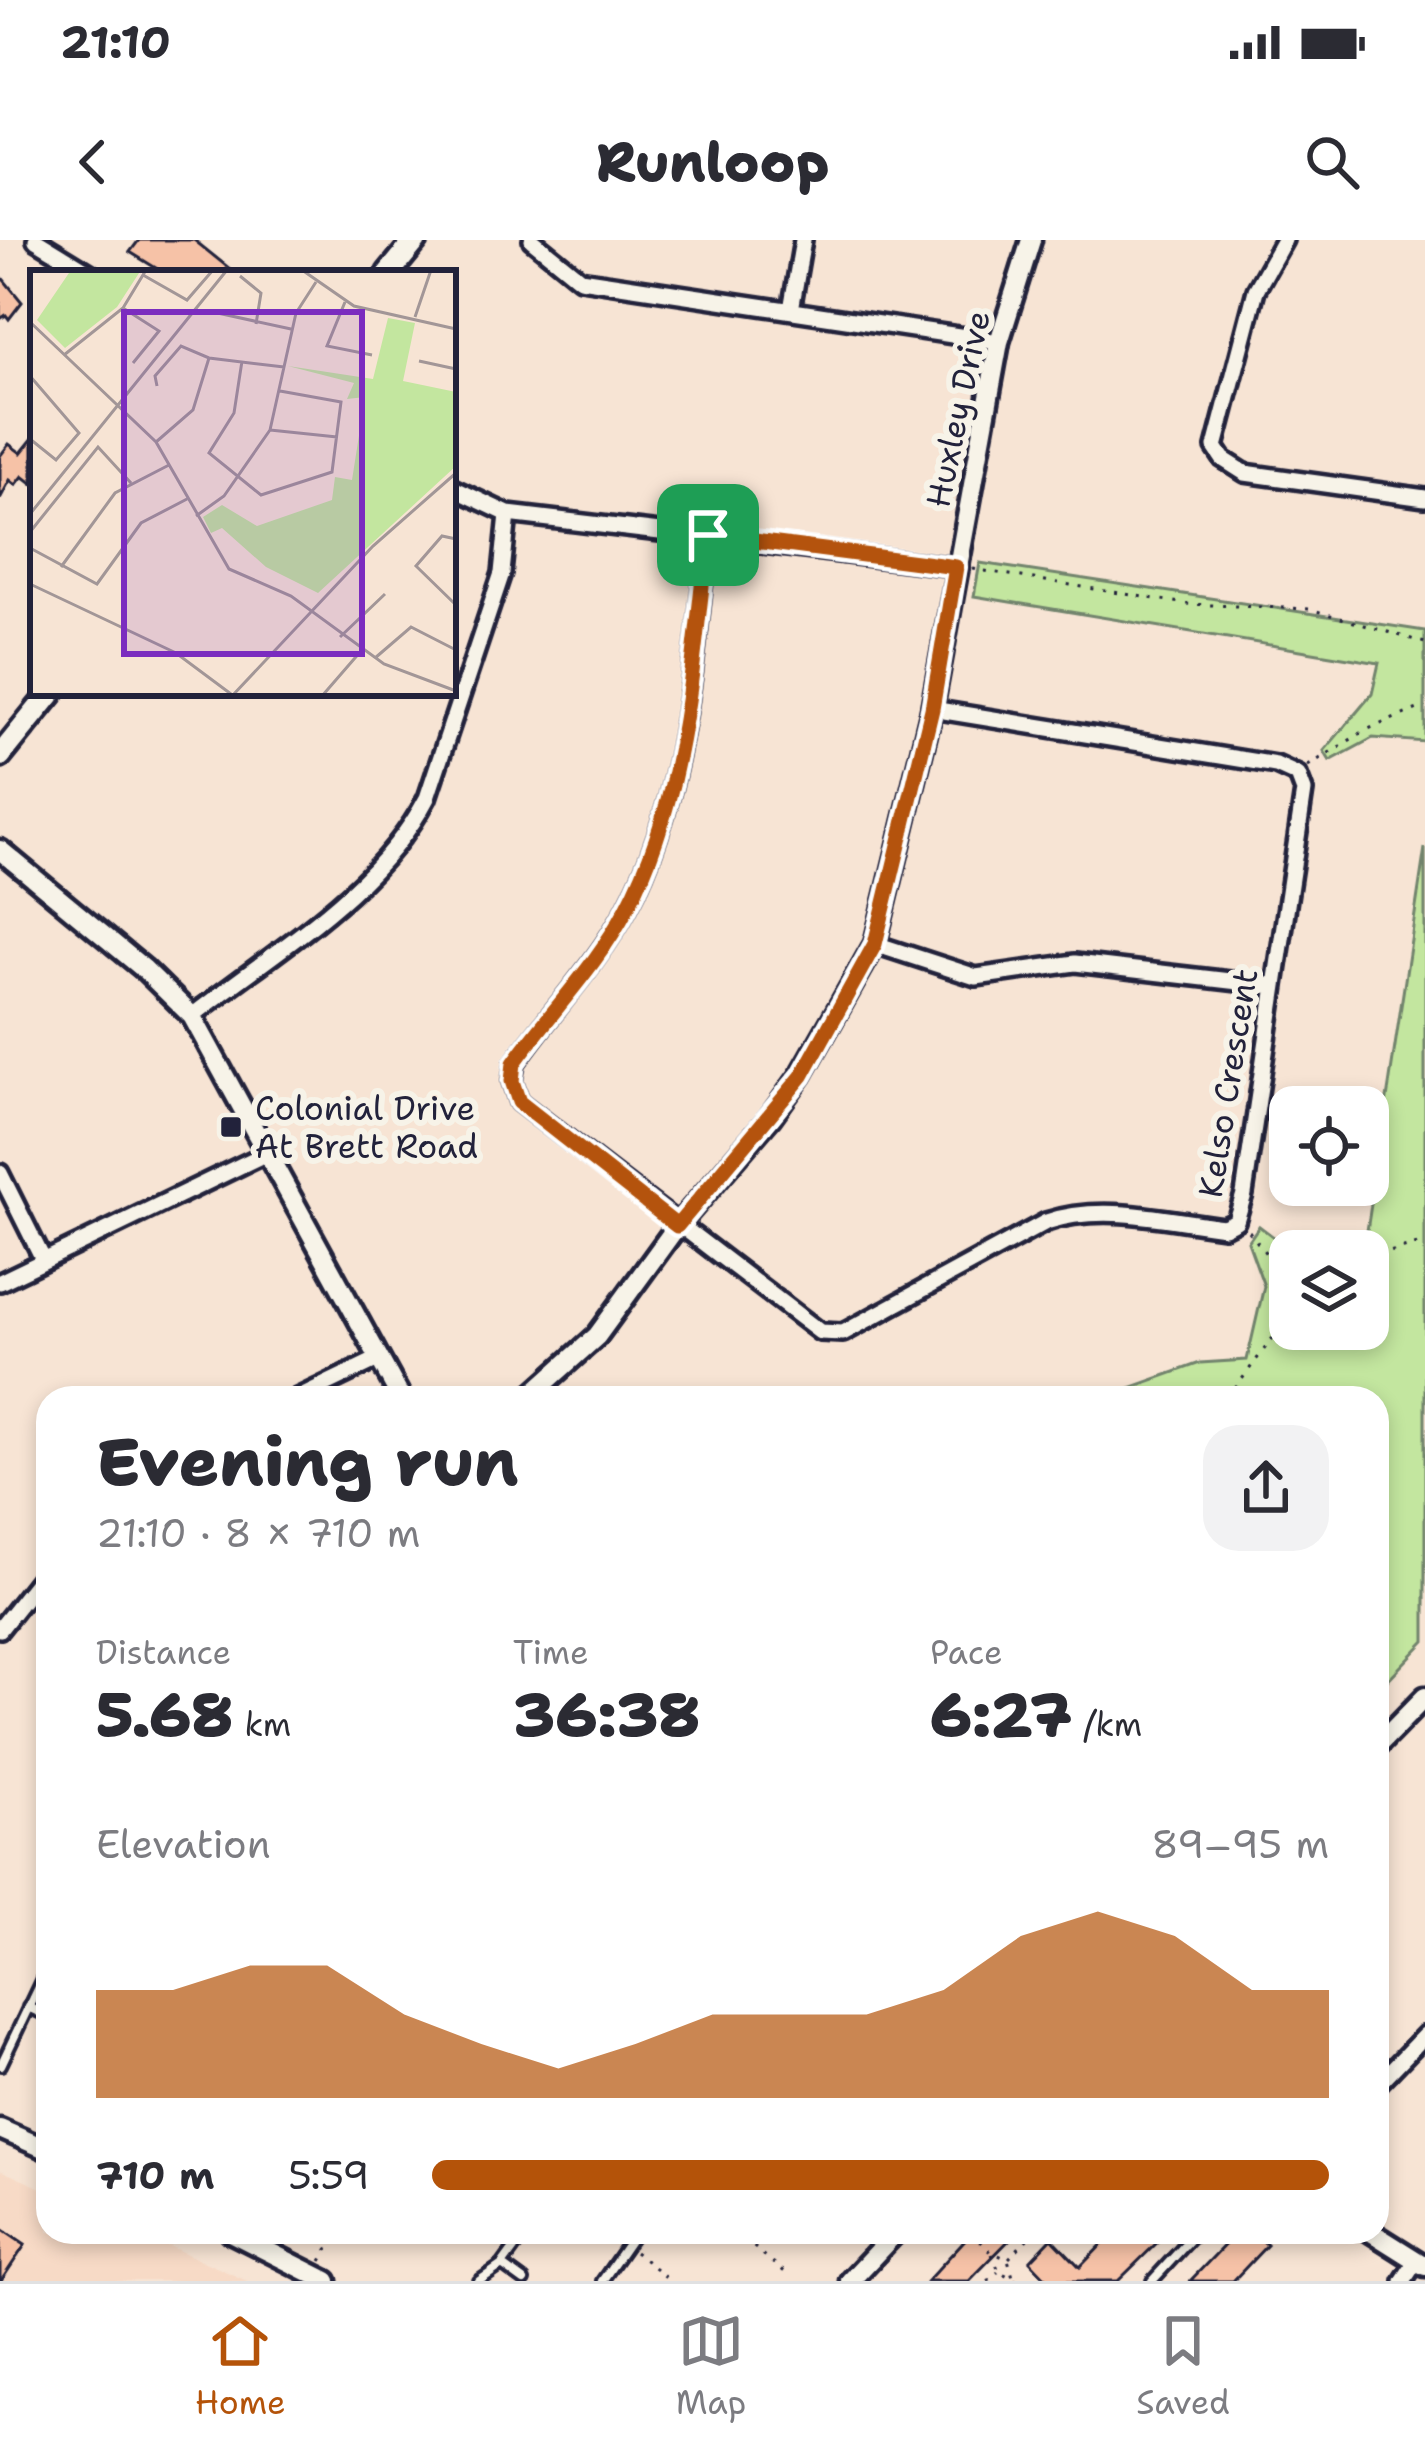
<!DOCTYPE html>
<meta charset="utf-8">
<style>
body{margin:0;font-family:"Shantell Sans",sans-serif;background:#f2f2f3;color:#2b2b33;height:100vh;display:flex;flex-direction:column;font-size:45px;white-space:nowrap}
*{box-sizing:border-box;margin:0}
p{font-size:39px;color:#7c7c81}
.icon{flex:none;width:66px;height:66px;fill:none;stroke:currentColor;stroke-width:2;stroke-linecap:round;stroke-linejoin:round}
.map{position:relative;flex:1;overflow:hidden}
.drawer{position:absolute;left:36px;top:1146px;width:1353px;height:858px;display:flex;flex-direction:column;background:#fff;border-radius:36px;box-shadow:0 6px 18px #0003}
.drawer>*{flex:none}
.controls{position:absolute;left:1269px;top:846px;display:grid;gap:24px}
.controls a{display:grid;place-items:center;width:120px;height:120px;border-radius:24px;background:#fff;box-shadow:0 6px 18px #0003;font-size:60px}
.pin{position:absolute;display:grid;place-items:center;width:102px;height:102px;color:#fff;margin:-51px;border-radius:24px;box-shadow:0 6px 18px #0006}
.round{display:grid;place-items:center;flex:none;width:126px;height:126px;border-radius:36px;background:#f2f2f3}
.summary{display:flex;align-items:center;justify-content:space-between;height:204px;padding:0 60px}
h1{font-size:66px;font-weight:800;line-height:90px}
.metrics{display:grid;grid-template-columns:repeat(3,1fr);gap:18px;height:204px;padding:12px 60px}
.metrics div{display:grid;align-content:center}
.metrics b{font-size:60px;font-weight:800}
.metrics small{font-size:33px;font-weight:400}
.metrics p{font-size:33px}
.chart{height:336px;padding:24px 60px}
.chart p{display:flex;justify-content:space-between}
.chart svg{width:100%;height:216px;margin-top:12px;fill:#b45309;opacity:.7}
ul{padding:0 60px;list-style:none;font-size:39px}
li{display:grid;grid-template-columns:192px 144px 1fr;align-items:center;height:90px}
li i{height:30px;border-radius:15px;background:#b45309}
.status{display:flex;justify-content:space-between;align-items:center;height:84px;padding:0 60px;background:#fff;direction:ltr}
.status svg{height:33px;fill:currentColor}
header{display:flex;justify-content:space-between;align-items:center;height:156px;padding:0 60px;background:#fff;font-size:54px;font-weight:800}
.tabs{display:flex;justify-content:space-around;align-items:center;height:168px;border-top:3px solid #e1e1e2;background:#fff;font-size:33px;color:#7c7c81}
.tabs a{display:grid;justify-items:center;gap:6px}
.tabs .current{color:#b45309}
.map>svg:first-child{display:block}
.built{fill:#f7dac6}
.green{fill:#c3e69f;stroke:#72846d;stroke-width:3}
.building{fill:#f6c2a7;stroke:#22223b;stroke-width:3}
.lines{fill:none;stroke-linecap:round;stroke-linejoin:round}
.service-casing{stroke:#22223b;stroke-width:16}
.minor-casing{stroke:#22223b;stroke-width:24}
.tertiary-casing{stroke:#22223b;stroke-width:27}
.secondary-casing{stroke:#22223b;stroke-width:30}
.path{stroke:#22223b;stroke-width:3;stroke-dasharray:3 9;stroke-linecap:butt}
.service{stroke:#f7f3e8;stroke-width:8}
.minor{stroke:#f7f3e8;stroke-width:15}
.tertiary{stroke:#f7f3e8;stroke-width:18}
.secondary{stroke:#f7f3e8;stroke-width:21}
.route-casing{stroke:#fff;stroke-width:24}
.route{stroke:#b45309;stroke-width:15}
.poi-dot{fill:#22223b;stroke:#f7f3e8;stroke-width:4.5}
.labels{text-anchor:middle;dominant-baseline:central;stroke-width:12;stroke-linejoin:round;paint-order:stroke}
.street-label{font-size:33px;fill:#22223b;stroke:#f7f3e8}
.poi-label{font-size:33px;fill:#22223b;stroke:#f7f3e8;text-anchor:start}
.inset-road{fill:none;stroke:#a29697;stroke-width:3}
.view{fill:#7b2cbf;fill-opacity:0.15;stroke:#7b2cbf;stroke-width:6}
.inset-edge{fill:none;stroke:#22223b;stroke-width:6}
</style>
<div class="status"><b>21:10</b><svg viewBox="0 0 49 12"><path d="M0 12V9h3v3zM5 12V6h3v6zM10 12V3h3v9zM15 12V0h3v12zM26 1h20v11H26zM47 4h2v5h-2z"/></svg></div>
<header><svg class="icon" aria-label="back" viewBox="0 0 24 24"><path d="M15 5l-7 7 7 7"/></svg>Runloop<svg class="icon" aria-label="search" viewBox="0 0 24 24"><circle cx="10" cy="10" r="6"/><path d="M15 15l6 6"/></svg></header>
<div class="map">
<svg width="1425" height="2041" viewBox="0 0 1425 2041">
<rect width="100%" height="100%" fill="#f7e4d4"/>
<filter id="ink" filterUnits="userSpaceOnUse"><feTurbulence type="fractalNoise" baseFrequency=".00833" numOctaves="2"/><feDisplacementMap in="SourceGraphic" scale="24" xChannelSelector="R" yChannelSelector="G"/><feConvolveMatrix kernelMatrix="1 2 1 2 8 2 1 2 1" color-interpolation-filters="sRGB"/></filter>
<g filter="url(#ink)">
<path class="built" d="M0,1930L48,1951V1992H138L247,2041H0Z"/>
<path class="green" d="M980,323L1425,391V502L1373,498L1330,521L1324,511L1372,454L1379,423L974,356Z
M1425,608V1401L1377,1451V1158H1102L1200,1123L1247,1120L1264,1046L1248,1002L1259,986L1292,1011L1290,1089H1368V1011H1346L1365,1004Z"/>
<path class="building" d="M139,0H194L235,33H164L130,12Z
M0,35L22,62L9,79L6,75L0,79Z
M33,198V244L23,236L16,245L10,240L0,259V216L9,204L21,213Z
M0,1988L25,2005L1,2041H0Z
M972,1992H1017L969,2041H927Z
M1114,1992H1168L1118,2041H1049L1030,2021L1052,1998L1080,2027Z
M1237,1992H1254L1267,2005L1233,2041H1190Z"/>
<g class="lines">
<g class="service-casing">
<path id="service" d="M28,1767L48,1776
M1,1825L48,1726
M502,2025L526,1992
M479,2041L502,2025L524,2041
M602,2041L636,1992
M1152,2041L1197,1992"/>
</g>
<g class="minor-casing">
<path id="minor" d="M36,0L90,33
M532,0L580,39L999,102
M1284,0L1256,50L1215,207L1223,219L1245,233L1425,258
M791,70L803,0
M453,248L508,274L956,327
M708,295C693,421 687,554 627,668C597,725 551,771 515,823L512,841L519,862L820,1092L843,1093L1046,982C1103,963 1165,980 1224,987L1236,981L1244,954L1304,551L1298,535L1276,525L932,469
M875,704L976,737L1075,723L1273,746
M192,776C274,711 378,652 427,558L502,333L508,274
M0,933L43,1019
M0,1042L269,912
M297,1158L380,1118
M0,1389L48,1328
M1377,1845L1425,1795
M1403,2041L1416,2021"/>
</g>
<g class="tertiary-casing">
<path id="tertiary" d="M0,610L144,729L192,776L401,1158
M528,1158L597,1096L677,986L770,878L801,835L875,704L932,469L999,102L1031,0
M1377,1506L1425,1457
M0,1889L48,1910
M230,1992L327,2041
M1371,1992L1425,2026
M850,2041L896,1992"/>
</g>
<g class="secondary-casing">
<path id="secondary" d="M389,33L416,0
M0,516L51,453"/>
</g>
<path class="path" d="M973,329L1186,364L1310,369L1425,403
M1308,526L1366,490L1425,466
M1249,991L1276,1027L1290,1073
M1368,1018L1425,1002
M1278,1028L1290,1031
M1228,1158L1289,1076
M735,1992L786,2033
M972,1992L991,2012L1008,2019L1013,2037
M635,2012L671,2041
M992,2014L999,2031L1017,2041
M1009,2018L1034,1992
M321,2021L339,1992
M988,2041L998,2032"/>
<use href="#service" class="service"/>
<use href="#minor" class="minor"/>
<use href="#tertiary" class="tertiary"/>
<use href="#secondary" class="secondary"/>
</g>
</g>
<g class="lines" filter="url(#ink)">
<g class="route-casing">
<path id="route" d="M708,295L956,327L932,469L875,704L802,836L677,986L519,862L512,841L514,823C551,771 597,726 627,668C687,554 692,421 708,295Z"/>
</g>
<use href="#route" class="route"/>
</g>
<rect class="poi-dot" x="219" y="875" width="24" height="24" rx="6"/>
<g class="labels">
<g class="street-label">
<text transform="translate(958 169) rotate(-78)">Huxley Drive</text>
<text transform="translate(1228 843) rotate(-81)">Kelso Crescent</text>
</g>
<g class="poi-label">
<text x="255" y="868">Colonial Drive<tspan x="255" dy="38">At Brett Road</tspan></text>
</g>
</g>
<g transform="translate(30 30)">
<rect width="426" height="426" fill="#f7e4d4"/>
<path d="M41,0H111L87,37L35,78L7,50ZM358,48L385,53L373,111L426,122V196L288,323L236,297L192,258L181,263L173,247L192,235L227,256L302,230L305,207L322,210L335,127L317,129L324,113L258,96L343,109Z" fill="#c3e69f"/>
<path class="inset-road" d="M272,0L324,36L426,59M113,5L157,30L183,0M210,6L231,23L226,54M315,32L297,76L342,85M93,38L129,61L103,93M183,42L261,59M385,47L401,0M0,52L126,172L199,299L261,326L354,394L426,421M34,85L93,38L116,0M212,91L204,143L179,183L231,225L302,202L311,132L250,121M389,91L426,99M0,106L49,163L26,190L0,169M127,116L125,106L151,76L179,88L254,97M240,160L307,167M126,172L163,140L179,88M0,244L197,0M166,246L194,226L240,160L266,43L286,12M0,262L68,177L101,213M426,269L412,266L386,296L426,335M0,278L67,314L111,253L157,229M31,297L85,223L139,195M0,314L146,383L201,424M310,367L355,324M345,388L381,357L426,380M202,426L343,276L426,203M292,426L331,381"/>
<path class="view" d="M94,42H332V384H94Z"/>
<rect width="426" height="426" class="inset-edge"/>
</g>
</svg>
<div class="controls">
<a><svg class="icon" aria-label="locate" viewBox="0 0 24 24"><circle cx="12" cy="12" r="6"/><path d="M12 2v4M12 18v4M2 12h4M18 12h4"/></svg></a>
<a><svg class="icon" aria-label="layers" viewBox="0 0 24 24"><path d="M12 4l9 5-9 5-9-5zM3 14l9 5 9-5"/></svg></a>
</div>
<div class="pin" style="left:708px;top:295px;background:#1e9e55"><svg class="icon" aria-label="arrive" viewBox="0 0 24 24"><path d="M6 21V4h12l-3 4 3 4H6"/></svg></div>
<section class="drawer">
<div class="summary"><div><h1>Evening run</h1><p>21:10 · 8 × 710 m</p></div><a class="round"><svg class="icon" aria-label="share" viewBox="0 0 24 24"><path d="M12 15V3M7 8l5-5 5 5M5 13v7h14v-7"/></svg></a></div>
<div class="metrics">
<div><p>Distance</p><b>5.68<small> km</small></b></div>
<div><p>Time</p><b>36:38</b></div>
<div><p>Pace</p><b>6:27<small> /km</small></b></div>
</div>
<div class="chart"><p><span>Elevation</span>89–95 m</p>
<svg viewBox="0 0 160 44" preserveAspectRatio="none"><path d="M0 44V22L10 22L20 17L30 17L40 27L50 33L60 38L70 33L80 27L90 27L100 27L110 22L120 11L130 6L140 11L150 22L160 22V44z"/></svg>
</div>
<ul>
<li><b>710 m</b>5:59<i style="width:100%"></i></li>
</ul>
</section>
</div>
<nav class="tabs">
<a class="current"><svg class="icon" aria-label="home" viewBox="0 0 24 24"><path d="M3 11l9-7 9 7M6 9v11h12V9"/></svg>Home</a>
<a><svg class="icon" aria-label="map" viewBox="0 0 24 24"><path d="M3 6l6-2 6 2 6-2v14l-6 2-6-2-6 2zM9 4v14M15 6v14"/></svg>Map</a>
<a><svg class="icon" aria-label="saved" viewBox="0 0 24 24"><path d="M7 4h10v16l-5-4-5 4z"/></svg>Saved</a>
</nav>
